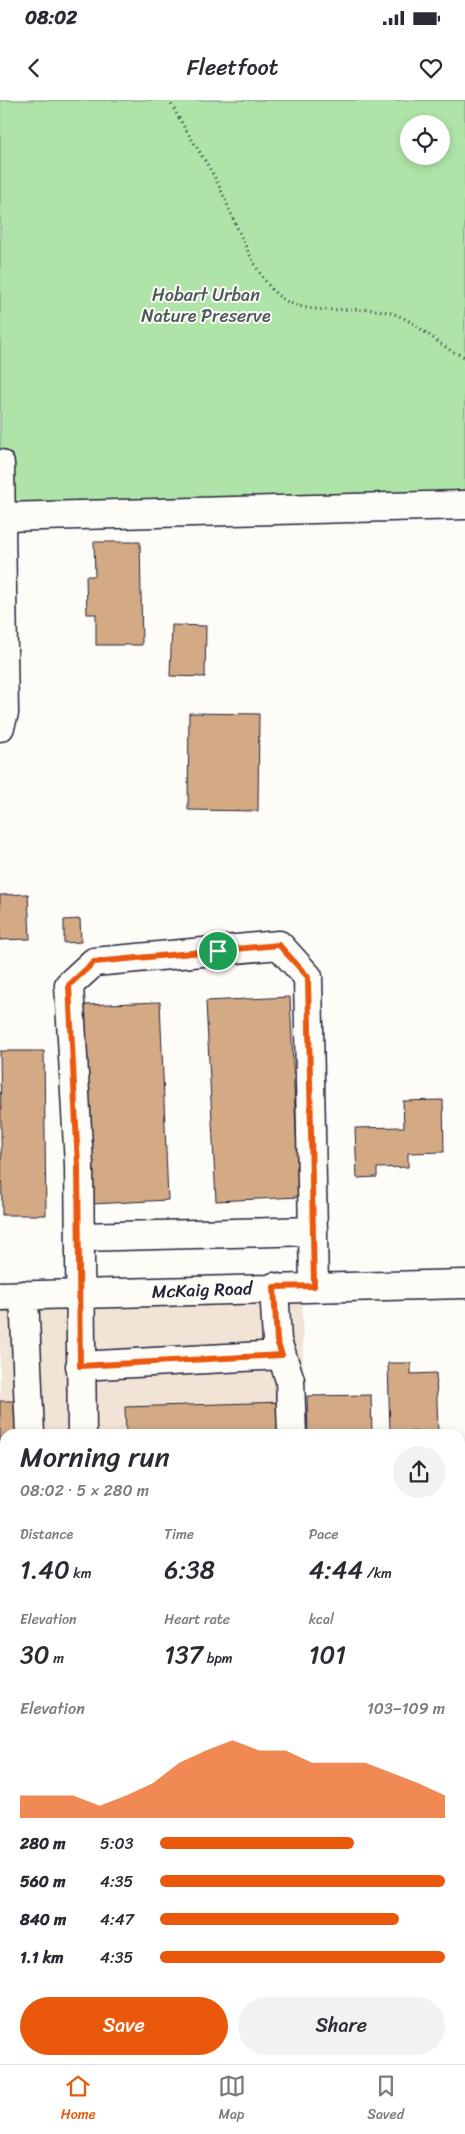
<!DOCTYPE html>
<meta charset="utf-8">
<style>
body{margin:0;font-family:Sriracha,sans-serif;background:#f2f2f3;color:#2b2b33;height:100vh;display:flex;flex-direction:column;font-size:19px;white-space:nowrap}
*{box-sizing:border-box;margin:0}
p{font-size:16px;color:#7c7c81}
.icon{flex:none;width:28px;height:28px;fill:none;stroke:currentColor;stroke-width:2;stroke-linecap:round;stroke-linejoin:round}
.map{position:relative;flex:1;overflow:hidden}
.panel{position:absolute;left:0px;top:1329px;width:465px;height:636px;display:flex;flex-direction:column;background:#fff;border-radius:15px 15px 0 0;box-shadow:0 2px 8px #0003}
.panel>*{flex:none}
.fabs{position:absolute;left:400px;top:15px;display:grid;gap:10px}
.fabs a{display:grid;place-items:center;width:50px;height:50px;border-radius:50%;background:#fff;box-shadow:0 2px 8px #0003;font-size:25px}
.pin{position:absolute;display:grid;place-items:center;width:42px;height:42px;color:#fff;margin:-21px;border:2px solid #fff;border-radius:50%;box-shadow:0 1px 5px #0007}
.round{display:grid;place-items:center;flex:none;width:52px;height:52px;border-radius:26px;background:#f2f2f3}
.head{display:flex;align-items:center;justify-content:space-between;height:85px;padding:0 20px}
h1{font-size:28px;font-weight:600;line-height:38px}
.metrics{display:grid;grid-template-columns:repeat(3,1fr);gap:8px;height:85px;padding:5px 20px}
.metrics div{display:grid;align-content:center}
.metrics b{font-size:25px;font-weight:600}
.metrics small{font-size:14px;font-weight:400}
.metrics p{font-size:14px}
.chart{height:140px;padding:10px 20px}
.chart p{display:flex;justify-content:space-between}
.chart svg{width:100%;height:90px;margin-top:5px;fill:#ea580c;opacity:.7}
.primary-button{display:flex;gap:10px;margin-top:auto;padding:10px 20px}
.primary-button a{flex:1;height:58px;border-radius:30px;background:#ea580c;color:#fff;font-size:20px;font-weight:600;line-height:58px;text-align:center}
.primary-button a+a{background:#f2f2f3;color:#2b2b33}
ul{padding:0 20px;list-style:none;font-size:16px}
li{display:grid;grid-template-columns:80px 60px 1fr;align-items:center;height:38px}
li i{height:12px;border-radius:6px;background:#ea580c}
.status{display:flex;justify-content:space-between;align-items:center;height:35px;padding:0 25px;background:#fff;direction:ltr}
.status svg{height:14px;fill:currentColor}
header{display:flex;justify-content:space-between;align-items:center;height:65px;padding:0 20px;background:#fff;font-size:22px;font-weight:600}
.tab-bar{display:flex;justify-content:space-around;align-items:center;height:70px;border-top:1px solid #e1e1e2;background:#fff;font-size:14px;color:#7c7c81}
.tab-bar a{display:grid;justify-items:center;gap:2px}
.tab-bar .selected{color:#ea580c}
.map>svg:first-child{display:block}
.built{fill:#f1e3d5}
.green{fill:#aee4a7;stroke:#688371;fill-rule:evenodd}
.building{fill:#d4aa85;stroke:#22223b}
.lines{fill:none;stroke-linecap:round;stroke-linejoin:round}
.minor-casing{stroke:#22223b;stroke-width:31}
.path{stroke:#22223b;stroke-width:3;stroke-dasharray:1 4;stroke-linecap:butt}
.minor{stroke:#fdfcf7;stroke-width:28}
.route-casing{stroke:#fff;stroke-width:10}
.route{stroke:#ea580c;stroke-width:6}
.labels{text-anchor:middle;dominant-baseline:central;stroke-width:4;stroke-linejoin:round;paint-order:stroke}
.park-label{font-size:18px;fill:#4c5c5b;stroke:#fdfcf7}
.street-label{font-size:18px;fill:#22223b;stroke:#fdfcf7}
</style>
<div class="status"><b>08:02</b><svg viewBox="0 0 49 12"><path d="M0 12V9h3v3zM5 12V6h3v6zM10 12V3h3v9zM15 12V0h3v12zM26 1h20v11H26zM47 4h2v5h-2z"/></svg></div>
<header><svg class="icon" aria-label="back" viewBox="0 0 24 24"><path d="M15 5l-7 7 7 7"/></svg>Fleetfoot<svg class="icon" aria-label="heart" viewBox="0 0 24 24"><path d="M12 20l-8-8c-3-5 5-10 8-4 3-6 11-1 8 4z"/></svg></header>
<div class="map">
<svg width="465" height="1964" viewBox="0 0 465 1964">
<rect width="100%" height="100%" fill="#fdfcf7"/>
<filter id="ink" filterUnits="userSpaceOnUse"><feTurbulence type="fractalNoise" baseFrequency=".02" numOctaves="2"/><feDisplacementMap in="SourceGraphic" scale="10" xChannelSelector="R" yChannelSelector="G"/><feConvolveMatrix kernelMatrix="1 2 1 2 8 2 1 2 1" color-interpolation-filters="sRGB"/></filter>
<g filter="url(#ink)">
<path class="built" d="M302,1187L304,1334H5V1649H0V1196Z"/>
<path class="green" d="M0,0H465V403L3,417L0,364ZM409,24H441V56H409Z"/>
<path class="building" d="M94,442H140L142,545H96V514H87L86,476H95Z
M172,525L206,526L205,577L170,576Z
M189,613L259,614L258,711L188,710Z
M28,794L30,839L0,840V795Z
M80,819L81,842L64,843V820Z
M290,897L299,1097L216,1101L206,901Z
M160,902L168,1100L92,1104L84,905Z
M0,951H44L46,1115H2Z
M443,1000L444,1052L408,1053V1067L377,1068V1077L357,1078L355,1028L404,1027L403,1001Z
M388,1263H411V1274L436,1273L438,1331L390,1332Z
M371,1295L372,1334H308L307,1296Z
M0,1301H21L22,1334H5V1355H0Z
M284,1302L285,1334H126L125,1307Z
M0,1589H5V1627H0Z
M0,1747L5,1751V1765L0,1773Z
M0,1826H5V1893H0Z
M0,1935L5,1941V1960H13L9,1964H0Z"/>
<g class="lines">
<g class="minor-casing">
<path id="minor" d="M0,364L4,613L0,627
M3,417L465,405
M80,1137L312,1131
M274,1187L277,1241L290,1280L292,1334
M24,1195L30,1334
M0,1196L465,1184
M80,1266L282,1255
M82,1334L79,1065L69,885L94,862L279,845L308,877L314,1186
M1,1399L4,1565"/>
</g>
<path class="path" d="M169,0C183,27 200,51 215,78C232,110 255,185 286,201C319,218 357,203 391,213C419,221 438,248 465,257"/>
<use href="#minor" class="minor"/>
</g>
</g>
<g class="lines" filter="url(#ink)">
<g class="route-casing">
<path id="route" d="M279,845L308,877L314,1186L274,1187L277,1241L282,1255L80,1266L78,1066L69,885L94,862Z"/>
</g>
<use href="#route" class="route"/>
</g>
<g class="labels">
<g class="park-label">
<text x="206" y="195">Hobart Urban<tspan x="206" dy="21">Nature Preserve</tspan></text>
</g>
<g class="street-label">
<text transform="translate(202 1190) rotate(-2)">McKaig Road</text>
</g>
</g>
</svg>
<div class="fabs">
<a><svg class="icon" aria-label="locate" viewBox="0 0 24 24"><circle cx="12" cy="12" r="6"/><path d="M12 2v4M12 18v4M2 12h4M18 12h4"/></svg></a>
</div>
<div class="pin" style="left:218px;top:851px;background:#1e9e55"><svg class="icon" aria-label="arrive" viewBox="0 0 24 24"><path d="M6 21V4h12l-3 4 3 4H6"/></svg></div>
<section class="panel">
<div class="head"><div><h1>Morning run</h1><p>08:02 · 5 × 280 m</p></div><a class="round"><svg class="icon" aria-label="share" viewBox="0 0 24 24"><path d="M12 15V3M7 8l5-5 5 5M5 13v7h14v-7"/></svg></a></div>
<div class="metrics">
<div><p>Distance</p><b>1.40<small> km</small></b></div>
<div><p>Time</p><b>6:38</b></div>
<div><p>Pace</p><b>4:44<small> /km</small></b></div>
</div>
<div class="metrics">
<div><p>Elevation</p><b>30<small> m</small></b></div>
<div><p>Heart rate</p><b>137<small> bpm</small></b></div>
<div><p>kcal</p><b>101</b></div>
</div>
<div class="chart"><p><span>Elevation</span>103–109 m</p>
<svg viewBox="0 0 160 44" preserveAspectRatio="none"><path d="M0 44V33L10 33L20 33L30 38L40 33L50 27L60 17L70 11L80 6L90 11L100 11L110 17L120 17L130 17L140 22L150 27L160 33V44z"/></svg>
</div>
<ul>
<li><b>280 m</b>5:03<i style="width:68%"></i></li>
<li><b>560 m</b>4:35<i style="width:100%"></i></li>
<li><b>840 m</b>4:47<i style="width:84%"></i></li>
<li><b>1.1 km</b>4:35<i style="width:100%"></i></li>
</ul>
<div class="primary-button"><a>Save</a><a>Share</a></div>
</section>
</div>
<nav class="tab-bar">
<a class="selected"><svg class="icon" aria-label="home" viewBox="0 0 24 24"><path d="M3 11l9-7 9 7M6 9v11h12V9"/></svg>Home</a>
<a><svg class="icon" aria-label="map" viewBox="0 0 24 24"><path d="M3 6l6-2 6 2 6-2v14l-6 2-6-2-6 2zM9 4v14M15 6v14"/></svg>Map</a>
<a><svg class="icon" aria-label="saved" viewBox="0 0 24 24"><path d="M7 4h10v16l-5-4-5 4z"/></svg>Saved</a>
</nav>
